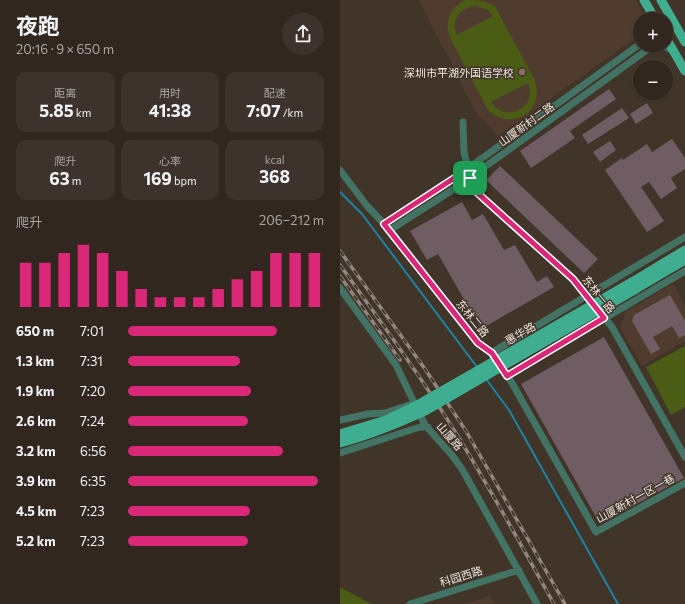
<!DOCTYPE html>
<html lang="zh">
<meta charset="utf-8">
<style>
body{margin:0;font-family:Commissioner,"Noto Sans SC",sans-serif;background:#3d332c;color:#f1f3f6;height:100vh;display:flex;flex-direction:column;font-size:15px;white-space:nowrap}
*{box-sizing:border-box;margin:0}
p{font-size:13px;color:#a8a5a4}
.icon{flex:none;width:22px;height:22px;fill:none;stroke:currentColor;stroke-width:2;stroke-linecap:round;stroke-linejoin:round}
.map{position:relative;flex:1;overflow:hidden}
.panel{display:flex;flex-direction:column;background:#31271f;width:340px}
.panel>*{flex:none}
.fabs{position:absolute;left:293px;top:12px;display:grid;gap:8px}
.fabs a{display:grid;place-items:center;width:40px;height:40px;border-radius:50%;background:#31271f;box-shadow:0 1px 3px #0004,0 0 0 1px #4c443d;font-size:20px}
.pin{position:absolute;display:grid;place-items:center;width:34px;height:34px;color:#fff;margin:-17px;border-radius:8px;box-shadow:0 2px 6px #0006}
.round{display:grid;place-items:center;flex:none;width:42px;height:42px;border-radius:21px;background:#3d332c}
.overview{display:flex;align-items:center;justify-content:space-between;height:68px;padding:0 16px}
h1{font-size:22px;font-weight:700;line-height:30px}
.figures{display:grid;grid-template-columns:repeat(3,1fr);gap:6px;height:68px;padding:4px 16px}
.figures div{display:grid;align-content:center;border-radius:10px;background:#3d332c;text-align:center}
.figures b{font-size:17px;font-weight:700}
.figures small{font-size:11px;font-weight:400}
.figures p{font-size:11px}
.chart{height:112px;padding:8px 16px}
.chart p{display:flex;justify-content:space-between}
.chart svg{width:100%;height:72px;margin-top:4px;stroke:#db2777;stroke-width:6}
ul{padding:0 16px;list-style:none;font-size:13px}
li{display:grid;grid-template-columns:64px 48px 1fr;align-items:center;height:30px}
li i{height:10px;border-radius:5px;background:#db2777}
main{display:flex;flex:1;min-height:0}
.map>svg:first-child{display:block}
.built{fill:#503c2e}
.green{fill:#4b5c15;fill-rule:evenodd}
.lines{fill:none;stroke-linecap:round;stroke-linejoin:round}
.stream{stroke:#1b84a7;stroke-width:2}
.building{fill:#705d63}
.minor{stroke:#437364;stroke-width:7}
.major{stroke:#3fae90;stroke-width:9}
.rail-casing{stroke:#92877e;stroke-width:3.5}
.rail{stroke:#413429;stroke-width:2;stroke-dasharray:6;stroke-linecap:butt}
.major-bridge{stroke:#3fae90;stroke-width:9}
.route-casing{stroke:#fff;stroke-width:8}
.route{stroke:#db2777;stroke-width:5}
.education-dot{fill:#8d6e63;stroke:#413429;stroke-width:1.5}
.labels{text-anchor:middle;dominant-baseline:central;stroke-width:3;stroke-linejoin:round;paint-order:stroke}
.poi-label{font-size:11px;fill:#ede5de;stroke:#413429;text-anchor:end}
.street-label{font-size:11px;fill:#ede5de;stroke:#413429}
</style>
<main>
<section class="panel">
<div class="overview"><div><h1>夜跑</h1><p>20:16 · 9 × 650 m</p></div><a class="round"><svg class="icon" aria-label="share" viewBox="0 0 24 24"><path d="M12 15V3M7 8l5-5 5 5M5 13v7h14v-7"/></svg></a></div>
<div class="figures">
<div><p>距离</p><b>5.85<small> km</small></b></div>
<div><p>用时</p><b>41:38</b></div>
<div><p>配速</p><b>7:07<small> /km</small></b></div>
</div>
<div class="figures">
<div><p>爬升</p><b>63<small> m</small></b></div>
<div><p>心率</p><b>169<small> bpm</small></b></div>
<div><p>kcal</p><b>368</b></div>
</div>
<div class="chart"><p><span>爬升</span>206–212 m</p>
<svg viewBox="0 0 160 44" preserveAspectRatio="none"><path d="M5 44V17M15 44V17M25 44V11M35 44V6M45 44V11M55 44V22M65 44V33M75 44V38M85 44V38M95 44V38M105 44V33M115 44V27M125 44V22M135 44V11M145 44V11M155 44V11"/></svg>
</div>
<ul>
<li><b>650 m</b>7:01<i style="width:76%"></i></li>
<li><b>1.3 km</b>7:31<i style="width:57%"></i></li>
<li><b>1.9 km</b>7:20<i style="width:63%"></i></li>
<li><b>2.6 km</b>7:24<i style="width:61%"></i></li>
<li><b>3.2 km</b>6:56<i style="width:79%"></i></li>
<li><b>3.9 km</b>6:35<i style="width:97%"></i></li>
<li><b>4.5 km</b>7:23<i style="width:62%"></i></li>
<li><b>5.2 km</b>7:23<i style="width:61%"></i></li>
</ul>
</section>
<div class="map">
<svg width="345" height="604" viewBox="0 0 345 604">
<rect width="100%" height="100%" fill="#413429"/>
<path class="built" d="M79,0H296L305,16L306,19H300V35L158,136L138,115L120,82L111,61L94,31Z
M333,284L345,308V341L302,366L280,328L285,312Z
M150,596L154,604H125Z"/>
<path class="green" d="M126,0C139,0 147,0 156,8L194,79C207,110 172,133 148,110L110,38C104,22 110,7 126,0ZM136,6L148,10L153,16L117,35C110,20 120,7 136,6ZM188,83C198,108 166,124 151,102Z
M345,346V407L331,415L306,367Z
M0,587L31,604H0Z"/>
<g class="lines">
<path class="stream" d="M0,192L22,214L137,367
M146,379L169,410L278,604"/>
</g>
<path class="building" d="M269,89L276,99L230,131L235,138L191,168L180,151Z
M307,103L313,113L296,124L290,114Z
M282,108L289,118L248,144L242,135Z
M332,139L345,158V169L331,178L337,188L321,199L309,182L301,187L324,221L307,232L265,170L282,158L283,160L307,144L312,152Z
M270,141L276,150L260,162L253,152Z
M160,166L258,259L244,273L146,180Z
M122,202L132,220L143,214L164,250L175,245L197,282L207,276L214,287L141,329L98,254L87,260L70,231Z
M330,295L345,321V335L339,338L332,326L313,337L320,349L311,354L292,321L294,315Z
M264,337L344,478L260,524L181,384Z"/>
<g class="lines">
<path class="minor" d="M123,122L124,152L133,189L233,279L272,327L345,457
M0,170L27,206L50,230L138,343L151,353L172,383L256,532L345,483
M44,224L112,180L300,44
M50,230L117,187L311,47C319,44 327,46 334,52
M0,288L56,365L85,425L111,454L122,469L197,604
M151,353L345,237
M167,376L345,271
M0,420L28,414L45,413L69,405
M0,453L80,427H88
M70,604L179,570"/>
<path class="major" d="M304,0L315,19
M321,0L345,42
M326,38L345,71
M292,282L345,250
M296,289L345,260"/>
<g class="rail-casing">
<path id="rail" d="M0,251L85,369L126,431L225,604
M0,265C41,322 82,378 119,438C152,492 183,548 214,604
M0,276L60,360"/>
</g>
<use href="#rail" class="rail"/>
<path class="major-bridge" d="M0,434L46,420L81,403L292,282
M0,443C30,435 57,424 85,411L296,289"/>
</g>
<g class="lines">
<g class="route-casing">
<path id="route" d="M128,169L133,189L233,279L264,318L167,376L152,353L138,343L44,224Z"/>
</g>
<use href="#route" class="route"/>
</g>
<circle class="education-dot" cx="182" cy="72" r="4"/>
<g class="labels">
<g class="poi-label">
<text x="174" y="72">深圳市平湖外国语学校</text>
</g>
<g class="street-label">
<text transform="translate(186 124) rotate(-36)">山厦新村二路</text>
<text transform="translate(259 294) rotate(51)">东林一路</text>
<text transform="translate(133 318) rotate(51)">东林二路</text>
<text transform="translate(180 333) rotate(-30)">惠华路</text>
<text transform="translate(110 436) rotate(49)">山厦路</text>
<text transform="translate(295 498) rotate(-29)">山厦新村一区一巷</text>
<text transform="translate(121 576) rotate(-17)">科园西路</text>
</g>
</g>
</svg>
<div class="fabs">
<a>+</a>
<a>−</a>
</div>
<div class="pin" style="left:130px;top:178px;background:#1e9e55"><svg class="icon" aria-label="arrive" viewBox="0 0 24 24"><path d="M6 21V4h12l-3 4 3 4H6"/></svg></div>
</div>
</main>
